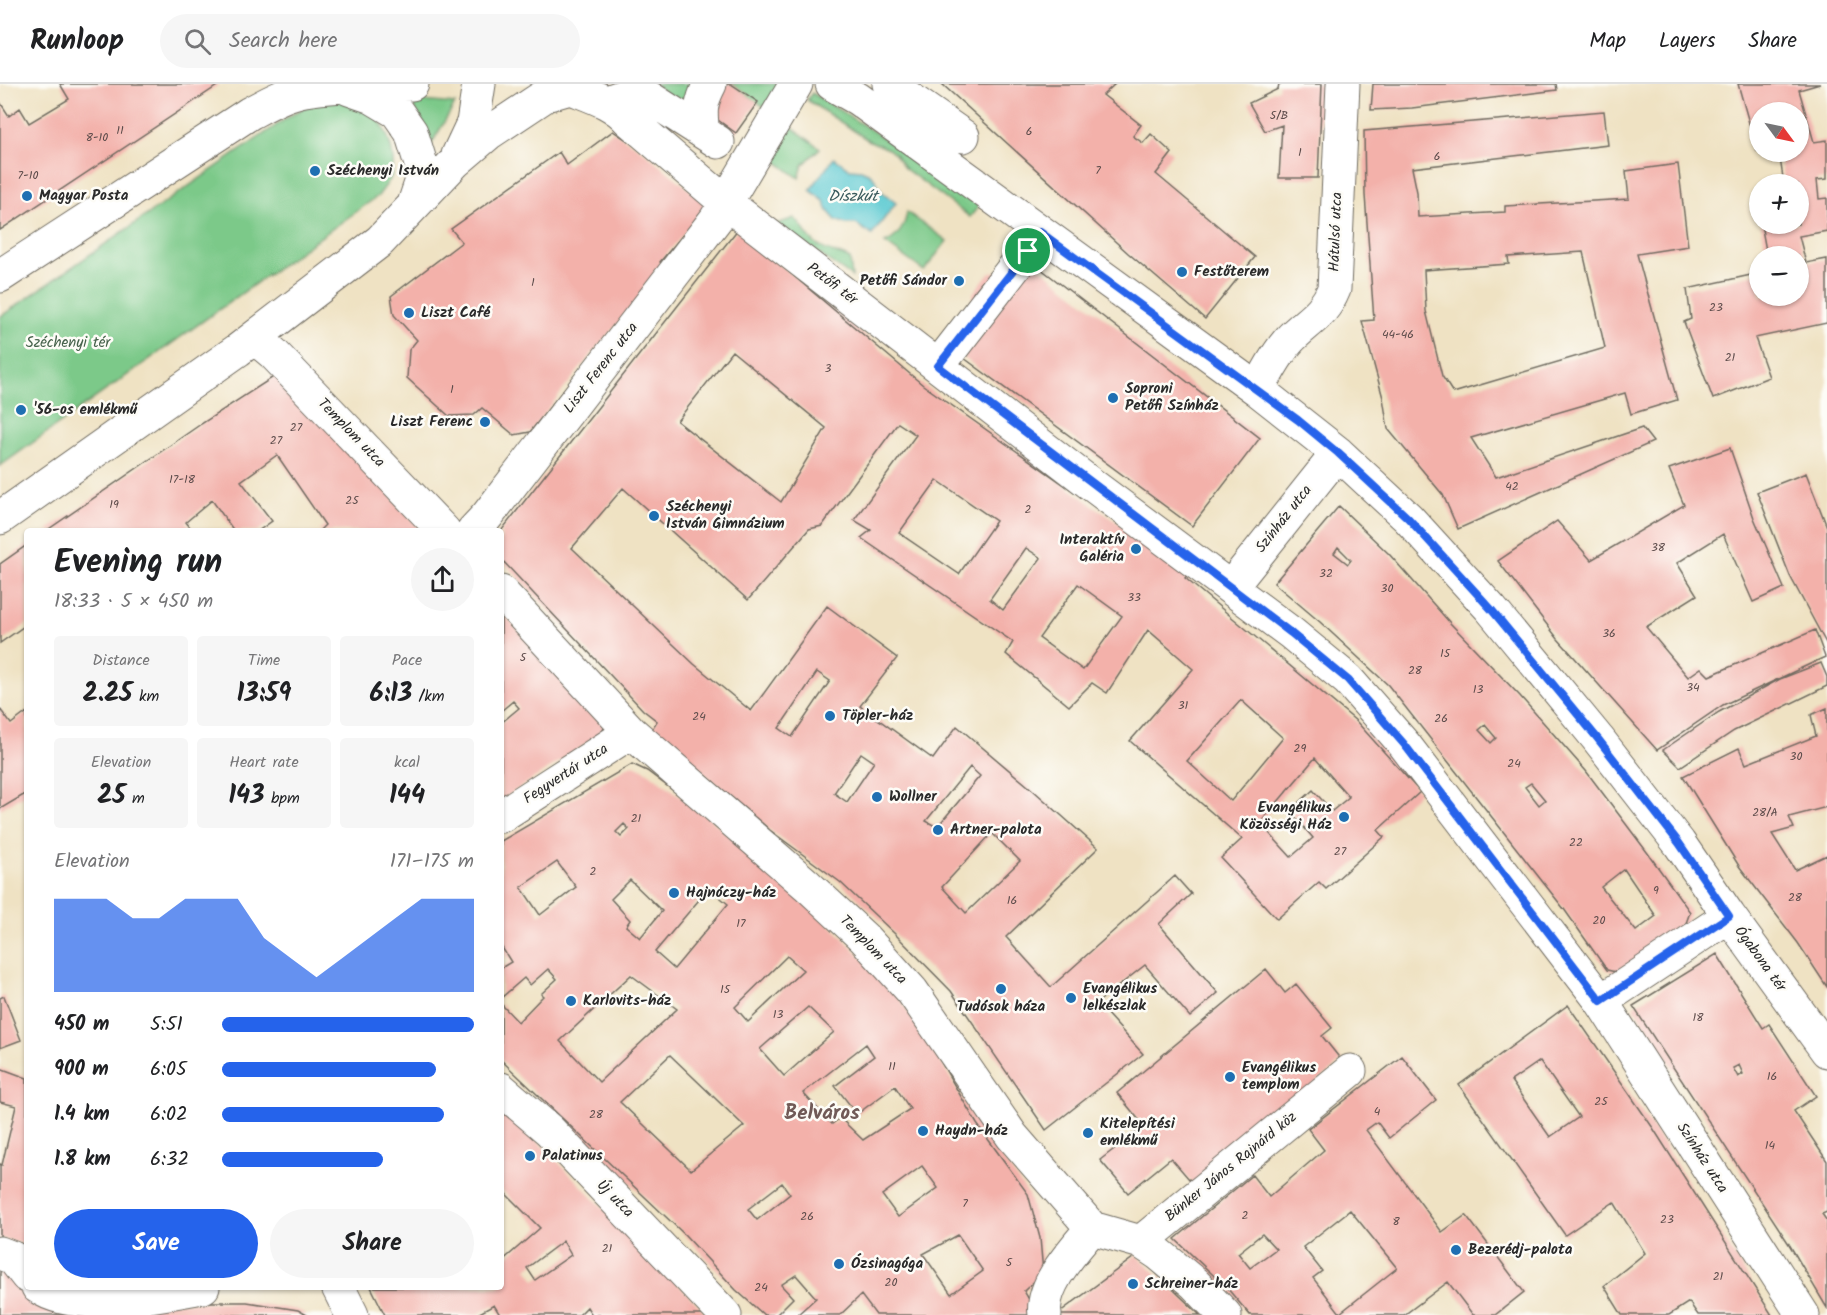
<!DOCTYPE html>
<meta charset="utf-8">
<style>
body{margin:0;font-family:Kalam,sans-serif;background:#f6f6f6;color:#202124;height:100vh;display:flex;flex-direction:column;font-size:22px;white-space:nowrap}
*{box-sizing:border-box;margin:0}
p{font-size:20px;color:#757577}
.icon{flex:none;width:33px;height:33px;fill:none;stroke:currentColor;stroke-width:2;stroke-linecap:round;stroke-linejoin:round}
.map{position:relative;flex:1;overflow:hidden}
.sheet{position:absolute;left:24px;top:444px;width:480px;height:762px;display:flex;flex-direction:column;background:#fff;border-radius:6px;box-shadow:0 2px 4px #0004}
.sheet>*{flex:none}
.needle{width:39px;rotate:123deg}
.buttons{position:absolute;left:1749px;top:18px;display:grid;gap:12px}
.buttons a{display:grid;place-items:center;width:60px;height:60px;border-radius:50%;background:#fff;box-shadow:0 2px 4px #0004;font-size:30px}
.pin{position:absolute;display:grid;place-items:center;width:51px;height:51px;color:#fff;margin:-26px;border:3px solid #fff;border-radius:50%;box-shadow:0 2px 6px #0007}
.round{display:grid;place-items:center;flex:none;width:63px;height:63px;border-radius:32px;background:#f6f6f6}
.overview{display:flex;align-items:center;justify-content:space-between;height:102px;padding:0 30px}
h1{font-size:33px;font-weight:600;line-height:45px}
.stats{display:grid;grid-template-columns:repeat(3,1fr);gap:9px;height:102px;padding:6px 30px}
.stats div{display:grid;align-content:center;border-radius:6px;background:#f6f6f6;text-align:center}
.stats b{font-size:26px;font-weight:600}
.stats small{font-size:16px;font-weight:400}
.stats p{font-size:16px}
.chart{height:168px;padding:12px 30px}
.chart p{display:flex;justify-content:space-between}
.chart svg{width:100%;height:108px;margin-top:6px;fill:#2563eb;opacity:.7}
.cta{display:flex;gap:12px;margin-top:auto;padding:12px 30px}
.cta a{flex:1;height:69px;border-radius:36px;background:#2563eb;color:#fff;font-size:24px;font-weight:600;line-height:69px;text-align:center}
.cta a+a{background:#f6f6f6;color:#202124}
ul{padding:0 30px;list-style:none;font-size:20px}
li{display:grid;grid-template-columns:96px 72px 1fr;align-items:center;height:45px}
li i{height:15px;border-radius:8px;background:#2563eb}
header{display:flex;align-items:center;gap:36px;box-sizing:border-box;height:84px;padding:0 30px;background:#fff;border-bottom:2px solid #e0e0e0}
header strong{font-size:28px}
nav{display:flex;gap:33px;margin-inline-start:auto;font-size:21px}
.search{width:420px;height:54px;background:#f6f6f6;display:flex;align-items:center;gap:15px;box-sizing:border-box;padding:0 21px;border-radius:33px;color:#757577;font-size:22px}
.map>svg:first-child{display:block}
.green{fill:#7bc989;stroke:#537a5a;stroke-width:1.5}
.water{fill:#5dcad2;stroke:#447a7e;stroke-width:1.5}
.building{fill:#f3b1aa;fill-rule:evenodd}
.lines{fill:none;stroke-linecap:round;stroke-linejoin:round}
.minor-casing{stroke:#706b60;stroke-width:35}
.minor{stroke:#fff;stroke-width:33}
.route-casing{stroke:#fff;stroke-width:12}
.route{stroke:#2563eb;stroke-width:8}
.poi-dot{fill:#1f6fb2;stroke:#fdfcf7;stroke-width:2}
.labels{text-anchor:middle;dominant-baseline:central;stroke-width:5;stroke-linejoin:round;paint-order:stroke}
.number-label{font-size:12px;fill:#5d4c4b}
.poi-label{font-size:15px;font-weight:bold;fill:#2b2b2b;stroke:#fdfcf7;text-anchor:start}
.street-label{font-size:15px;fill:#2b2b2b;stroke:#fdfcf7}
.park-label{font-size:15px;fill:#47624c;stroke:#fdfcf7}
.water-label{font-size:16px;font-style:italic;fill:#3a5b5d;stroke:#fdfcf7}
.district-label{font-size:21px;font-weight:bold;fill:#715a57;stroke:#fdfcf7}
</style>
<header>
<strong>Runloop</strong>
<div class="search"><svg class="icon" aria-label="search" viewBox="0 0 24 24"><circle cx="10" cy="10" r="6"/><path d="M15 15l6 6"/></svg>Search here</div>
<nav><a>Map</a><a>Layers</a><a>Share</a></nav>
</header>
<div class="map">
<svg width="1827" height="1231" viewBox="0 0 1827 1231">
<rect width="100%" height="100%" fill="#fdfcf7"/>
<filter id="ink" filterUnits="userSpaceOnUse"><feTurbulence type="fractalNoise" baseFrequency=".0167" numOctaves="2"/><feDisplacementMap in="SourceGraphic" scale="12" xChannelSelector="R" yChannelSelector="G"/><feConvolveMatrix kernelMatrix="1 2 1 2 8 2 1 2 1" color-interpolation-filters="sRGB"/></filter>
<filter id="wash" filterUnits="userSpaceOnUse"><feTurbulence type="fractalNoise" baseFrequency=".008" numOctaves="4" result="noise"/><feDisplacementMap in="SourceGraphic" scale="24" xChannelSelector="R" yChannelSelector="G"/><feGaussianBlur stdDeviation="1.35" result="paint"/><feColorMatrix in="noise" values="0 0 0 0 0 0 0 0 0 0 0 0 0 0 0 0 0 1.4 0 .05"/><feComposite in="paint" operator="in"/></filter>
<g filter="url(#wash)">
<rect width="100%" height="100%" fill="#efe2c3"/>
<path class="green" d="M654,0H702L693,29Z
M731,0H783L766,24Z
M812,9L873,47L979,122L970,133L904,84L895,70L888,65L868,56L807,16Z
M332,15C342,17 355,18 364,23C384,32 399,73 391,93C388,100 382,106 378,112L0,382V233L287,34L316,16Z
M410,16L455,20L429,64L423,39Z
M783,37L820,64L803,81L799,94L761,66Z
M907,128L947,157L924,187L885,159C899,153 905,142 907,128Z
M794,134C803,140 806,155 819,162C829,169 840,169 850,175L852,193L777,140Z"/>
<path class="water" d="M834,74L850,85L861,86L870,90L875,95L881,107L896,119L872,151L856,140H846L836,136L828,127L824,117L810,106Z"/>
<g id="blocks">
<path class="building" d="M60,0H220L0,146V18L9,32L20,24L29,39L69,15Z
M718,0H731L758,18L736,49L711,31Z
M942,0H1115L1103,11L1141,41L1133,52L1143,59L1151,50L1172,69L1156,90L1255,173L1205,235L1128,169Z
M1279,0H1322L1318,94H1279L1282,41L1265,47L1249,19L1278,5Z
M1373,0H1556L1557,6L1412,24L1371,26Z
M1738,0H1820L1799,6L1814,58L1827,56V95L1817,96L1819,115L1827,114V147L1799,152L1806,179L1827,175V239L1755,254L1769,293L1713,315L1684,238L1691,235L1687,205L1760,189V212H1798V172H1767L1761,140H1798V100H1784L1779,68H1798V28H1760V66L1757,67Z
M1604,27L1608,61L1412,84L1417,108L1418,133L1505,128V122L1629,115L1626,87L1678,80L1688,162L1637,170L1677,316L1631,330L1625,309L1471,354L1496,393L1642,344L1653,358L1458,445L1443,411L1388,345L1383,314L1362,237L1374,236L1365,111L1364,47ZM1583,168L1605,264L1453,309L1442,292L1426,227L1424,186L1509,180L1508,173Z
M613,47L643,67L708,121L660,178L667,184L594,267L530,348L514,351L482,324L474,331L449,332L407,294L409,266L417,256L394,231L391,212L462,158L451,145L559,68L567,81Z
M738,145L923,301L1189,489L1185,494L1356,637L1420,708L1378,746L1384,753L1326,805L1319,798L1277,835L1221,774L1242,755L1130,657L1193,585L1148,546L1107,609L1092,599L1069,622L1006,570L1013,558L861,454L871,446L854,436L916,351L898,339L822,442L809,445L748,516L623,404L572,464L694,580L751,627L827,522L897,574L860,622L933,675L957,642L1034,707L1098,764L1006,853L1051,903L1175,792L1191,810L1159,840L1218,909L1190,933L1145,881L1097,919L1143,970L1046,1046L951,907L895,850L840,798L767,744L769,745L652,645L657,637L643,626L501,475V447ZM732,267L826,344L781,418L677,337ZM937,396L996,437L959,490L899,449ZM1026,464L1041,474L1003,526L990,515ZM1078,500L1122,532L1083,586L1039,554ZM817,588L830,597L792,653L779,644ZM1241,616L1283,654L1231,717L1187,677ZM861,669L874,678L847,718L834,709ZM1315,674L1349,713L1332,727L1313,706L1290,727L1313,754L1291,773L1260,739ZM970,683L980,692L937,743L926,737ZM992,749L1020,777L966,829L942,803Z
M1036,181L1260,354L1192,442L964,274L973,209L989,189Z
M281,288L422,447H319L325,441L277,371L241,397L272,437L258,447H234L212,416L186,438L193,447H46L201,340Z
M1730,364L1754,434L1784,504L1753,518L1723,450L1677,479L1697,511L1646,543L1688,593L1701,584L1709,592L1815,546L1825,573L1723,621L1657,666L1558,555L1498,477L1557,437L1591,476L1684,421L1669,385Z
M1806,389L1827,443V561L1790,492L1757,408Z
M1339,422L1389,470L1451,540L1520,612L1586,687L1647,768L1690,828L1685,842L1620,889L1607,886L1564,825L1388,601L1320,538L1274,499ZM1338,463L1351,476L1348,480L1334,469ZM1485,641L1496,654L1491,659L1479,646ZM1531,699L1545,716L1539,721L1525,703ZM1624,785L1656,832L1636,847L1601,803Z
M27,461V540L0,559V480Z
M501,528L608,637L600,651L501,716V639L519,624L513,617L501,627Z
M1821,579L1827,593V602L1734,647L1680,683L1663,666L1719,628L1780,595Z
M1827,624V723L1789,733L1794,744L1772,750L1795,786L1827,771V903L1798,859L1739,782L1683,692L1739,664L1746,680L1816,652L1811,631Z
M0,625L11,640L27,628V709L0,725Z
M632,680L647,687L700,727L798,808L893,905L938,973L977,1040L1028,1110L1040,1154L1043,1189L1024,1207L1038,1231H876L861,1211L840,1231H797L816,1214L796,1191L781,1201L793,1214L776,1231H764L736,1206L685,1151L501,976V920L518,938L543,912L541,910L557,895L548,885L530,901L524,894L501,914V884L511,878L501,862V757ZM624,740L629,745L621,753L616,748ZM557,778L576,803L540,831L521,803ZM630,796L662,827L640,854L626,842L630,836L611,815ZM709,804L728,820L674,885L655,868ZM787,872L803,886L748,938L735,923ZM631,891L677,925L599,998L560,957ZM808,923L834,948L784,992L760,965ZM866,960L874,972L835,1002L857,1030L895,1002L910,1025L863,1056L840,1034L832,1040L803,1009ZM670,971L744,1042L691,1086L620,1018ZM922,1082L938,1104L898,1133L882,1111ZM782,1099L790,1110L757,1136L748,1125ZM958,1151L983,1187L951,1210L923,1170Z
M1717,870L1763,944L1769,940L1816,1012L1794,1027L1827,1077V1128L1822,1130L1827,1137V1224L1789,1160L1633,922ZM1739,981L1743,990L1738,993L1733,984Z
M1266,885L1285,909L1296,900L1332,944L1322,952L1342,977L1195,1102L1171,1074L1128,1109L1100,1076L1144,1042L1117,1009Z
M4,912L21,956L0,964V914Z
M1568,921L1653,1044L1772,1231H1698L1689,1218L1669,1231H1622L1604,1202L1645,1169L1614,1118L1565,1151L1459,1001ZM1540,977L1579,1033L1550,1053L1511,997Z
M1402,972L1436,1016L1389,1054L1377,1038L1366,1046L1442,1148L1466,1131L1524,1208L1495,1231H1473L1448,1198L1404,1231H1250L1227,1204L1175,1155L1252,1091L1269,1113L1324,1066L1308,1045ZM1350,1126L1397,1184L1340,1229L1313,1194L1322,1187L1303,1163ZM1262,1150L1276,1165L1250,1184L1238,1169Z
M0,984L27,994V1161L0,1154V1080L2,1081L16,1022L0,1018Z
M501,1020L708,1231H592L587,1223L579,1231H500L494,1221L476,1231H385L371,1203H501V1178L540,1144L501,1105ZM563,1157L571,1171L535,1196L527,1184Z
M1137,1171L1200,1231H1056Z
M0,1177L78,1231H0Z
M209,1218H247L298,1226L307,1231H115L157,1219Z"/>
</g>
</g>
<g filter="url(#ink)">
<use href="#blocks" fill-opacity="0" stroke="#706b60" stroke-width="1.5"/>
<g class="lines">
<g class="minor-casing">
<path id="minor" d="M832,0L858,15L1258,306L1338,369L1408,434L1491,525L1598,655L1679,759L1729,832L1827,967
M889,0L963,52
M569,3C591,12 613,18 629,36L725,118L1091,400L1291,549L1348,596L1404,660L1601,917L1803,1231
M349,5L372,13L397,28L411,48L424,90L414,120
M607,18L632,9L645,11L718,58
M703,48C700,28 700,19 710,0
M458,71L473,39L479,0
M0,192L250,29C267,20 286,9 305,6C340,0 377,1 412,0
M255,254L273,269L444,447
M938,282L1027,167L1040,148
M1258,306C1267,288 1277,269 1291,254C1309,236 1324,230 1334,205L1343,0
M0,434L238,266L380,157L455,78L489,49L546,11L584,0
M473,447L487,432L716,135L796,0
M1231,503L1338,369
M501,508L631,648L807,801L864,854L912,907L1012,1052L1092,1144L1141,1158L1159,1170L1194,1199L1225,1231
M501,732L631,648
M1601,917L1729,832
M501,1005L549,1046L725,1231
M1141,1158L1350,987
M0,1169L13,1174L27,1192
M38,1203C77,1230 158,1210 203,1203
M338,1203L352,1231
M1045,1231C1040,1201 1075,1165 1092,1144"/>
</g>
<use href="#minor" class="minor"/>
</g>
</g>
<g class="lines" filter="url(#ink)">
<g class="route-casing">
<path id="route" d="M1040,148L1298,336L1338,369L1408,434L1491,525L1598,655L1679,759L1729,832L1601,917L1404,660L1348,596L1291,549L938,282L1028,167Z"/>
</g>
<use href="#route" class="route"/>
</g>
<g class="poi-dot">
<circle cx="315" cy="87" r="6"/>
<circle cx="27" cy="112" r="6"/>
<circle cx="1182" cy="188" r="6"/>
<circle cx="959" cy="197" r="6"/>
<circle cx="409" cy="229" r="6"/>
<circle cx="1113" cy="314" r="6"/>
<circle cx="21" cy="326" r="6"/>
<circle cx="485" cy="338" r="6"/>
<circle cx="654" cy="432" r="6"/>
<circle cx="1136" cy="465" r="6"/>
<circle cx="830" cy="632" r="6"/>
<circle cx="877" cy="713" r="6"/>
<circle cx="1344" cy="733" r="6"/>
<circle cx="938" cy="746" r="6"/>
<circle cx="674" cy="809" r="6"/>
<circle cx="1001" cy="905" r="6"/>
<circle cx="1071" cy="914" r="6"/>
<circle cx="571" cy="917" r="6"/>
<circle cx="1230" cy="993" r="6"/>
<circle cx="923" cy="1047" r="6"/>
<circle cx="1088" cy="1049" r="6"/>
<circle cx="530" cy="1072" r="6"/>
<circle cx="1456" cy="1166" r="6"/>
<circle cx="839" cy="1180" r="6"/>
<circle cx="1133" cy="1200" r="6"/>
</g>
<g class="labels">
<g class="number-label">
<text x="1279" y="31">5/B</text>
<text x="120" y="46">11</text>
<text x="1029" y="47">6</text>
<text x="97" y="53">8-10</text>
<text x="1300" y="68">1</text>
<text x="1437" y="72">6</text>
<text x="1098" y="86">7</text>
<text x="28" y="91">7-10</text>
<text x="533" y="198">1</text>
<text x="1716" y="223">23</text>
<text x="1398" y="250">44-46</text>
<text x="1730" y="273">21</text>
<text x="828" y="284">3</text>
<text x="452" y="305">1</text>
<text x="296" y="343">27</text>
<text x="276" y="356">27</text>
<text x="182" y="395">17-18</text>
<text x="1512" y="402">42</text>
<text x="352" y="416">25</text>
<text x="114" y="420">19</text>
<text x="1028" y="425">2</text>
<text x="1658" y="463">38</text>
<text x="1326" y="489">32</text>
<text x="1387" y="504">30</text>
<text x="1134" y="513">33</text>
<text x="1609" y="549">36</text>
<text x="1445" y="569">15</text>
<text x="523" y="573">5</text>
<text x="1415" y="586">28</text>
<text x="1693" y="603">34</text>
<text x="1478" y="605">13</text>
<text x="1183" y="621">31</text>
<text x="699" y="632">24</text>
<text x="1441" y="634">26</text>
<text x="1300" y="664">29</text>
<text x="1796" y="672">30</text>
<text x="1514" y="679">24</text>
<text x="1765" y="728">28/A</text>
<text x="636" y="734">21</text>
<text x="1576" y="758">22</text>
<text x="1340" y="767">27</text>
<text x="593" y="787">2</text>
<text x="1656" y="806">9</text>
<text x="1795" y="813">28</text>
<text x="1012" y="816">16</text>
<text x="1599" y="836">20</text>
<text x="741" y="839">17</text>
<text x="725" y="905">15</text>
<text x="778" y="930">13</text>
<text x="1698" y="933">18</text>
<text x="892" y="982">11</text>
<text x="1772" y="992">16</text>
<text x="1601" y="1017">25</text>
<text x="1377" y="1027">4</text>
<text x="596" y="1030">28</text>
<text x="1770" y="1061">14</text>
<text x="965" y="1119">7</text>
<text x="1245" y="1131">2</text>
<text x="807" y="1132">26</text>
<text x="1667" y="1135">23</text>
<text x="1396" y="1137">8</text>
<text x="607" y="1164">21</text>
<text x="1009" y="1178">5</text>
<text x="1718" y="1192">21</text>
<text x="891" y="1198">20</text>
<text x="761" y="1203">24</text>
</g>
<g class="poi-label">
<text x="327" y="87">Széchenyi István</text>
<text x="39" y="112">Magyar Posta</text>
<text x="1194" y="188">Festőterem</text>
<text x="947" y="197" text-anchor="end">Petőfi Sándor</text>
<text x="421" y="229">Liszt Café</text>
<text x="1125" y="305">Soproni<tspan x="1125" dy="17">Petőfi Színház</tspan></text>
<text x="33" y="326">'56-os emlékmű</text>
<text x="473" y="338" text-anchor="end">Liszt Ferenc</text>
<text x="666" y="423">Széchenyi<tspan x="666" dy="17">István Gimnázium</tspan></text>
<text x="1124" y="456" text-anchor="end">Interaktív<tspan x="1124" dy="17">Galéria</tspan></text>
<text x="842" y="632">Töpler-ház</text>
<text x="889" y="713">Wollner</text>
<text x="1332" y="724" text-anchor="end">Evangélikus<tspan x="1332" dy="17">Közösségi Ház</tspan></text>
<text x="950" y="746">Artner-palota</text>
<text x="686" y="809">Hajnóczy-ház</text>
<text x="1083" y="905">Evangélikus<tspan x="1083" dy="17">lelkészlak</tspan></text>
<text x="583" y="917">Karlovits-ház</text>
<text x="1001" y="923" text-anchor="middle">Tudósok háza</text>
<text x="1242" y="984">Evangélikus<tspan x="1242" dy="17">templom</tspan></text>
<text x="1100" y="1040">Kitelepítési<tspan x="1100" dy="17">emlékmű</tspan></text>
<text x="935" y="1047">Haydn-ház</text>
<text x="542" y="1072">Palatinus</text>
<text x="1468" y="1166">Bezerédj-palota</text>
<text x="851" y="1180">Ózsinagóga</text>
<text x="1145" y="1200">Schreiner-ház</text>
</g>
<g class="street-label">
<text transform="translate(1336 148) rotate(-88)">Hátulsó utca</text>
<text transform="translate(832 200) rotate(37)">Petőfi tér</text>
<text transform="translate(601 284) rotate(-52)">Liszt Ferenc utca</text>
<text transform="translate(351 349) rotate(46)">Templom utca</text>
<text transform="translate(1284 435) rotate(-52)">Színház utca</text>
<text transform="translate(566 690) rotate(-33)">Fegyvertár utca</text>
<text transform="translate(873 866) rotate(46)">Templom utca</text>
<text transform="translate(1760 875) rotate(54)">Ógabona tér</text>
<text transform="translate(1702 1074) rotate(57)">Színház utca</text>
<text transform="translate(1231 1083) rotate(-39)">Bünker János Rajnárd köz</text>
<text transform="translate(615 1115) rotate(46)">Új utca</text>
</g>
<g class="park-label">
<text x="68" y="259">Széchenyi tér</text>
</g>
<g class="water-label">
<text x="853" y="112">Díszkút</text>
</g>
<g class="district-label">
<text x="822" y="1029">Belváros</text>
</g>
</g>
</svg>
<div class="buttons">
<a><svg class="needle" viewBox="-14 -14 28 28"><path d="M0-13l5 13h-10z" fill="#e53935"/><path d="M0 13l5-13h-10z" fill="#757577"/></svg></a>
<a>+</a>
<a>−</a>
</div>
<div class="pin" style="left:1028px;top:167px;background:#1e9e55"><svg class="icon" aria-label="arrive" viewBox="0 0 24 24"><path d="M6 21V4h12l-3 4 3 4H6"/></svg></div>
<section class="sheet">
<div class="overview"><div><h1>Evening run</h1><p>18:33 · 5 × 450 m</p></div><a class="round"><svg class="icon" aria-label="share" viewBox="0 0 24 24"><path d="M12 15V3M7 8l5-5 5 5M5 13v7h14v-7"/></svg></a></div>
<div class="stats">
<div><p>Distance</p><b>2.25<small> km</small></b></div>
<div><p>Time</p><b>13:59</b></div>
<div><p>Pace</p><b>6:13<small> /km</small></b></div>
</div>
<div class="stats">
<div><p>Elevation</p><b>25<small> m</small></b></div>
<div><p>Heart rate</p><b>143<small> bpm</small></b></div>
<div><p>kcal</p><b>144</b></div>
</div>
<div class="chart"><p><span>Elevation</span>171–175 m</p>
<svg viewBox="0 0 160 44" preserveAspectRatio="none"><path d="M0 44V6L10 6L20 6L30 14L40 14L50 6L60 6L70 6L80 22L90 30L100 38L110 30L120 22L130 14L140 6L150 6L160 6V44z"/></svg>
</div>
<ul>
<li><b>450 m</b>5:51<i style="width:100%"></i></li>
<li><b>900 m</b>6:05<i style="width:85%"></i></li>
<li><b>1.4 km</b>6:02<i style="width:88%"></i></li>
<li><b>1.8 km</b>6:32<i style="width:64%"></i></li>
</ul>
<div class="cta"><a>Save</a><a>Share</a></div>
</section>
</div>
